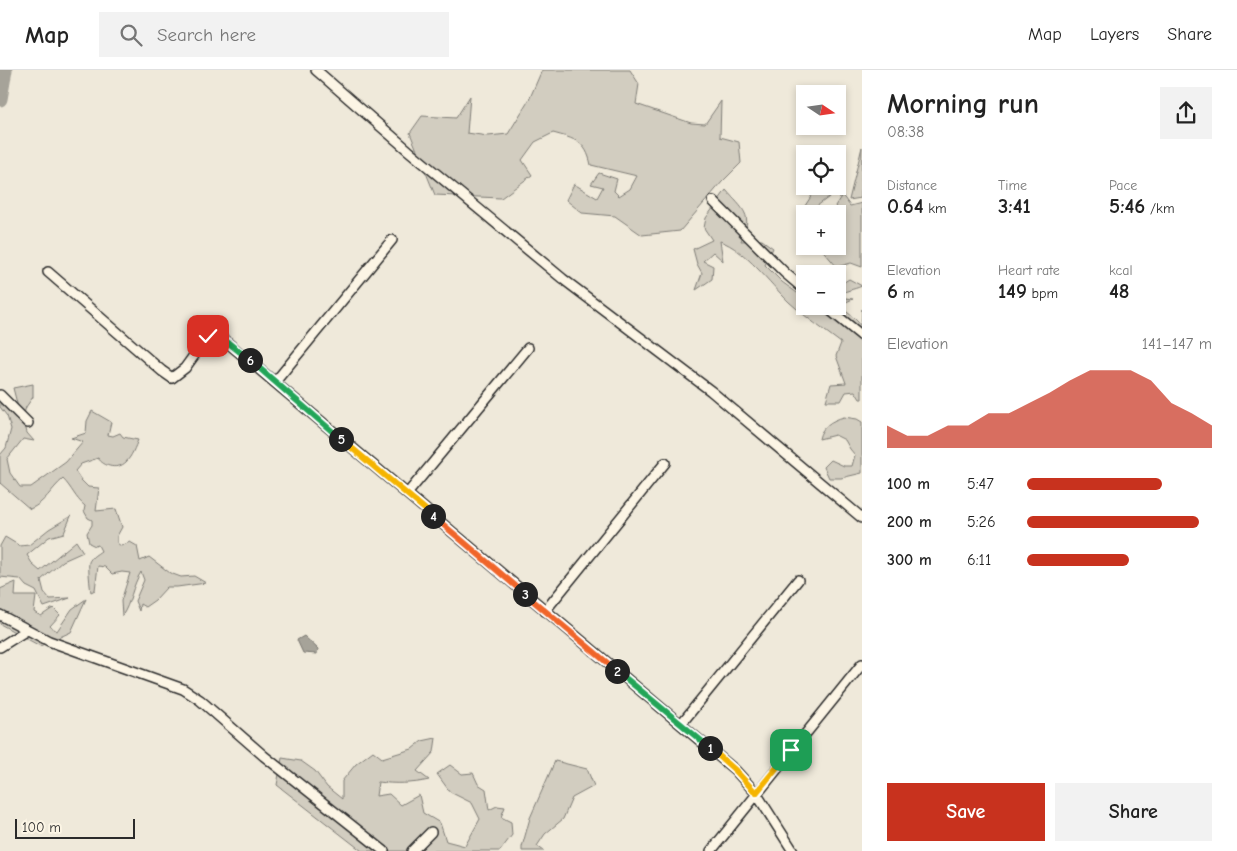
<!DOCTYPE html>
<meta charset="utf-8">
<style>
body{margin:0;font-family:"Comic Neue",sans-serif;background:#f2f2f2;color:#222;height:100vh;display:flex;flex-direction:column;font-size:19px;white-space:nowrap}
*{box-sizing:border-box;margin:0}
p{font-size:16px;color:#767676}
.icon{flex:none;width:28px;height:28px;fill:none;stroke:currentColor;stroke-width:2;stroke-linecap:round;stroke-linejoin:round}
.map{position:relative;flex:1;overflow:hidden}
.sheet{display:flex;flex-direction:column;background:#fff;width:375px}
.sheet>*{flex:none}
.needle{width:32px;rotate:103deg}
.fabs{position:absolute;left:796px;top:15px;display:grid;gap:10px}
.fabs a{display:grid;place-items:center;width:50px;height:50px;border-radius:0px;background:#fff;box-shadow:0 2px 8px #0003;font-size:25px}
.scale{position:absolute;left:15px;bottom:12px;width:120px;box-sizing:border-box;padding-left:5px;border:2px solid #2b2b2b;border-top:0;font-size:14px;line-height:18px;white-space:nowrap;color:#2b2b2b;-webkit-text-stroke:4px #fcf5e5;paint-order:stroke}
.pin{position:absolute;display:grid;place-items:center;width:42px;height:42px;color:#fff;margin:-21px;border-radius:10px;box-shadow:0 2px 8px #0006}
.km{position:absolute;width:25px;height:25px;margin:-12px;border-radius:50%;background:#222;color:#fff;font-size:14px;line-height:25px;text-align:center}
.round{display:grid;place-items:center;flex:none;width:52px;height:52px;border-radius:0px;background:#f2f2f2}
.head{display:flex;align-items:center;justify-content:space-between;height:85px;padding:0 25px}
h1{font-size:28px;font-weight:800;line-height:38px}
.figures{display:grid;grid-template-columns:repeat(3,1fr);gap:8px;height:85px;padding:5px 25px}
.figures div{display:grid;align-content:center}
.figures b{font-size:21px;font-weight:800}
.figures small{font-size:14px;font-weight:400}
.figures p{font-size:14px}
.chart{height:140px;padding:10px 25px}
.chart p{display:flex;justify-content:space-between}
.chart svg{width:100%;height:90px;margin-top:5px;fill:#c8321e;opacity:.7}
.primary-button{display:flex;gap:10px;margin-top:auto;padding:10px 25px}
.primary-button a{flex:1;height:58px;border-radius:0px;background:#c8321e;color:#fff;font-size:20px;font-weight:800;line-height:58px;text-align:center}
.primary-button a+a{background:#f2f2f2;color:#222}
ul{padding:0 25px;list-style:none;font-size:16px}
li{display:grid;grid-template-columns:80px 60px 1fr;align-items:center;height:38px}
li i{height:12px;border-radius:6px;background:#c8321e}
header{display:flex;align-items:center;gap:30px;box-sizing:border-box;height:70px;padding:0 25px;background:#fff;border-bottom:1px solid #e0e0e0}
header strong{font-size:24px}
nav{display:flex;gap:28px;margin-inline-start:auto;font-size:18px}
.search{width:350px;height:45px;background:#f2f2f2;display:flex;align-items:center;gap:12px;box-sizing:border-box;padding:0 18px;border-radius:0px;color:#767676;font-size:19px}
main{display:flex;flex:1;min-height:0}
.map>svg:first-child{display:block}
.green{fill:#d2cdc0;stroke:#7e7c76}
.water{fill:#a6a399;stroke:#75736d}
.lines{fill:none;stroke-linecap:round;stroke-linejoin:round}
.river{stroke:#a6a399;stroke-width:15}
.street-casing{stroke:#2b2b2b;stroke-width:12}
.street{stroke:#fcf5e5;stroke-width:9}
.split-1-casing{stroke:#fff;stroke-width:10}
.split-2-casing{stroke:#fff;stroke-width:10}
.split-3-casing{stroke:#fff;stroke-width:10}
.split-4-casing{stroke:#fff;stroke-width:10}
.split-5-casing{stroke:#fff;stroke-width:10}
.split-6-casing{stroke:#fff;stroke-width:10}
.split-7-casing{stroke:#fff;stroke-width:10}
.split-1{stroke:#f5b400;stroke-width:6}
.split-2{stroke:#22a559;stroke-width:6}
.split-3{stroke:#f0652b;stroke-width:6}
.split-4{stroke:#f0652b;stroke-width:6}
.split-5{stroke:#f5b400;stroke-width:6}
.split-6{stroke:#22a559;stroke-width:6}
.split-7{stroke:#22a559;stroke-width:6}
</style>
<header>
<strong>Map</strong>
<div class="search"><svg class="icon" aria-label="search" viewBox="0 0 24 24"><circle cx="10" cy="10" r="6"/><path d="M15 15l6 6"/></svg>Search here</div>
<nav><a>Map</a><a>Layers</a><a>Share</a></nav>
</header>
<main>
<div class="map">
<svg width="862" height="781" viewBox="0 0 862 781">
<rect width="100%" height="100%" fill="#efe9da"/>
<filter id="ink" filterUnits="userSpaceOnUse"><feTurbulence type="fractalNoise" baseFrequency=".02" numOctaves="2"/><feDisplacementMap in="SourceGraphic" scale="10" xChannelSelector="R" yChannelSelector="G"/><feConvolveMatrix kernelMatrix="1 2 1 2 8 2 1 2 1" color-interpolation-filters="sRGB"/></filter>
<g filter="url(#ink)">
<path class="green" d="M542,0H630L639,14L636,34L691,53L705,54L721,31L720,67L739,72L741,93L722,112L680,161L642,165L615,146L582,143L566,130L574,114L597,128L603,117L591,114L599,103L617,109L614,121L619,126L630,119L637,106L591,95C586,71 575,69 553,63L535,72L522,90L532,105L501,128L435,125L410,63L422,46L456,48L470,26L467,63L488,66L508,64L529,30Z
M862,77L861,128L849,130Z
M833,116V124L817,136L814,144H805V155L799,145L814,122L802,117Z
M726,120C743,140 754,144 741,171L762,170L773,178L765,195L782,212L804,228L805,227V236H838V227L853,229L839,235C847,243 855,247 861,256L862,239V329H860L855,321L846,322L841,331H826L831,314L846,313L836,286L841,273C824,260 805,247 789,232C769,213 746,180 720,171L723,191L713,182L703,191L713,196L712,209L696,220L702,203L697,194L693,179L712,170L704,158L706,148Z
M842,125L850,136L862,133V197L851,193L837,197L819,176H838V168L842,169C846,154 844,148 835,136Z
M849,209L862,216C853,220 845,220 838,226V216Z
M33,314V327L26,337L23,347L27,363L34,371L23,369L7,389L10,403L20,417H31L66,392L83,372L71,368L86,363L87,351L92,341L111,352L108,365L113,366L120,363L123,367L138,370C135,377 132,386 126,392C118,400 104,397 98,388L81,394L75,401L81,410L88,417L99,418L96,441L116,439L122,457L117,466V473L121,476L130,472L137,476L140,491L149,487L170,503L181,507L194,506L206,513L177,517H167L155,530L145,537L140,534L139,541L135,531L144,510L141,502C132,516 131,533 122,546L121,531L130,503L122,502L112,504L105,497L98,496L95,520L91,522C90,518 88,496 89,492C91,487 97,484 101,481L98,475L95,476L89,473L87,463L92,455V450L88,448L84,441L85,436C75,428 72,418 63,409C51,419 45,433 30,439L0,413V385L6,378L11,359L7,346L0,337V327L20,345L13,318Z
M844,347L857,349L862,352V403L841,408H829L824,397L831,390L844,396H852L855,385L850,379L845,370L835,365L819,369C821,357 832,350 844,347Z
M71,446L64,463L49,467L27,485L33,495L40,501L76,471L83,482L63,491L41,510L44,522L50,529L70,528L44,537L36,521L26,516L20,509L0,507V476L5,467L20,476L29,475L49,459Z
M16,512L15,526H36L34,542L41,546L53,538L60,545L50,556L57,561L72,539L86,529L71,562L40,576L0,554V519Z
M436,668L434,682L417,701L429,710C412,714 395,714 378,712L376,726L389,724L401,735L419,725L423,743L440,753L446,771L465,776L480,749L472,733L450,722L437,704L450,695L462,704L473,703L478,714L486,719L489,740L497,736L505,737L501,747L511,752L512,765L500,781H362L277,715L282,688L301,691L315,701L327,717L342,729V711L356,694L373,681L382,688L412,679L422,671Z
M555,691L587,699L594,716L572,728L563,749L545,764L537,776L544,781H522V777L530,748Z"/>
<path class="water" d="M304,566L318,579L317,584L303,583L297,570Z"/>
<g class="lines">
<path class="river" d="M0,29L5,0"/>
<g class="street-casing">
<path id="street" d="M316,0L409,81L563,209L711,321L862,448
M713,131L785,203L805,220
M48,202L162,301L172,308L185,298L208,266L216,263L735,700L756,723L793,781
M825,236L862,266
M275,312L392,170
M0,325L28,353
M407,424L528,278
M545,541L665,393
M0,545L49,571L183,619L200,630L264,686L384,781
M0,577L27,560
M681,654L798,510
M412,781L431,762
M711,781L862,594"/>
</g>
<use href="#street" class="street"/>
</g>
</g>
<g class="lines" filter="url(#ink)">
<g class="split-1-casing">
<path id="split-1" d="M710,678L735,700L756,723L791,680"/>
</g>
<g class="split-2-casing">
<path id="split-2" d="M617,601L710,678"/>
</g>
<g class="split-3-casing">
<path id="split-3" d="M525,524L617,601"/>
</g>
<g class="split-4-casing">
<path id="split-4" d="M433,446L525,524"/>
</g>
<g class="split-5-casing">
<path id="split-5" d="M341,369L433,446"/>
</g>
<g class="split-6-casing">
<path id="split-6" d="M250,290L341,369"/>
</g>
<g class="split-7-casing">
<path id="split-7" d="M208,266L216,263L250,290"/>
</g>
<use href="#split-1" class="split-1"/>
<use href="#split-2" class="split-2"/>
<use href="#split-3" class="split-3"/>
<use href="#split-4" class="split-4"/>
<use href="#split-5" class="split-5"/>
<use href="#split-6" class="split-6"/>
<use href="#split-7" class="split-7"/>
</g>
</svg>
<div class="fabs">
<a><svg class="needle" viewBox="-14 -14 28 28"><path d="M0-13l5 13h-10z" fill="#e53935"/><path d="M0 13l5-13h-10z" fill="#767676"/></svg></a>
<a><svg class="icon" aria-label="locate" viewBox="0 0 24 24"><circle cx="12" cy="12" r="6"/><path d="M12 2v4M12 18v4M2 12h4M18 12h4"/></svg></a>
<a>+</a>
<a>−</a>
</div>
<div class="scale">100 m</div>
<div class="pin" style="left:791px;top:680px;background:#1e9e55"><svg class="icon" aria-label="arrive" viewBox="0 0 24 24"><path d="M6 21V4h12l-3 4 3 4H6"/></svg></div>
<div class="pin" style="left:208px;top:266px;background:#d93025"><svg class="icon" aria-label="check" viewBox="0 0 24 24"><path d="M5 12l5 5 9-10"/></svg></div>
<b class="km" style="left:710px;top:678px">1</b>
<b class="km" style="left:617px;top:601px">2</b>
<b class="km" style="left:525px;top:524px">3</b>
<b class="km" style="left:433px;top:446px">4</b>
<b class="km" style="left:341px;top:369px">5</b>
<b class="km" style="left:250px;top:290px">6</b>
</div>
<section class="sheet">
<div class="head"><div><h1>Morning run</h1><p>08:38</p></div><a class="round"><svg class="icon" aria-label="share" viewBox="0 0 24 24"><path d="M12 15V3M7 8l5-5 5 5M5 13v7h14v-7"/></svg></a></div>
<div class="figures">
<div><p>Distance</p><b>0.64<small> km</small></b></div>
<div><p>Time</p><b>3:41</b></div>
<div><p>Pace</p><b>5:46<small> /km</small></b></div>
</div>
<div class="figures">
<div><p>Elevation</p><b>6<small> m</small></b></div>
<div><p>Heart rate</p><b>149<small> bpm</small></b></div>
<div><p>kcal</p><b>48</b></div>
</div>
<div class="chart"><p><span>Elevation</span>141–147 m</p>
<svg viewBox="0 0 160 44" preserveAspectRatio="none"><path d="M0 44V33L10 38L20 38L30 33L40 33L50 27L60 27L70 22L80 17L90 11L100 6L110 6L120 6L130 11L140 22L150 27L160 33V44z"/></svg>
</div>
<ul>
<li><b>100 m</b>5:47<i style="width:73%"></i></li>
<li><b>200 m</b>5:26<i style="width:93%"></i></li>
<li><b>300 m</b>6:11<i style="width:55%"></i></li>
</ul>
<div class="primary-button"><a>Save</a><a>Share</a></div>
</section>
</main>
